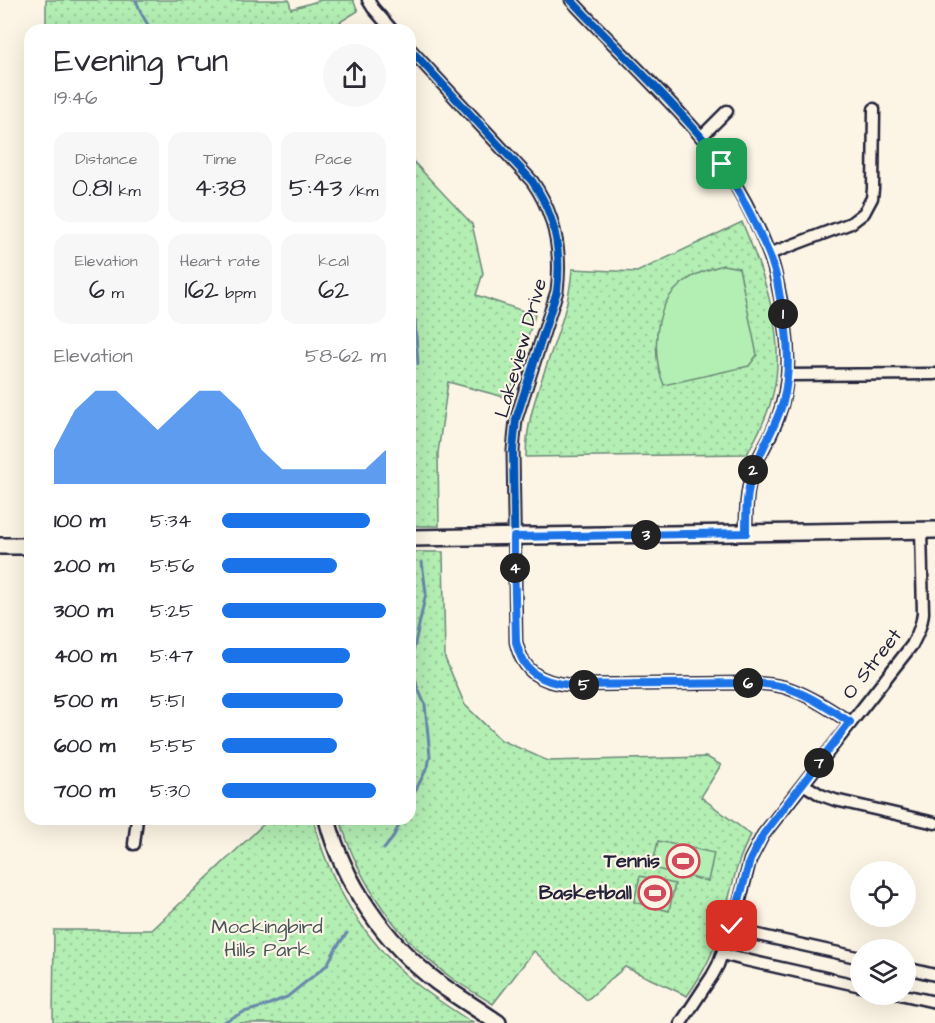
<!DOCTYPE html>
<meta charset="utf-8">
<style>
body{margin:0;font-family:"Architects Daughter",sans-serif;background:#f7f7f7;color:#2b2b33;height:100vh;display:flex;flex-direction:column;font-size:22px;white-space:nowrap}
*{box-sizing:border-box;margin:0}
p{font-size:20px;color:#7c7c81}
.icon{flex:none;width:33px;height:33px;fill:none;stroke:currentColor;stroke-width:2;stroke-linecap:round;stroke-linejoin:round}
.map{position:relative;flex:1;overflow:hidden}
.drawer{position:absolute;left:24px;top:24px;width:392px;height:801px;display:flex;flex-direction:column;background:#fff;border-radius:18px;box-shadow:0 6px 24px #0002}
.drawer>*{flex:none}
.fabs{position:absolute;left:850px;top:861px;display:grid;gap:12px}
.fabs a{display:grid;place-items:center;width:66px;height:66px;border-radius:50%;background:#fff;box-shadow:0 6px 24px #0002;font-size:30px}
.pin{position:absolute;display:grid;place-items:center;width:51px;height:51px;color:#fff;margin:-26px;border-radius:12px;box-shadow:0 3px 9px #0006}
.km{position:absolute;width:30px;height:30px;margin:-15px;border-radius:50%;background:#222;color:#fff;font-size:16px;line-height:30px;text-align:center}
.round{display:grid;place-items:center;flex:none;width:63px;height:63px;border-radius:32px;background:#f7f7f7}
.head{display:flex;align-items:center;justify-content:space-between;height:102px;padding:0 30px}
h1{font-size:33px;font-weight:600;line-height:45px}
.stats{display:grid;grid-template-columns:repeat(3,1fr);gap:9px;height:102px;padding:6px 30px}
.stats div{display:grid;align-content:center;border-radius:15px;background:#f7f7f7;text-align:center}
.stats b{font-size:26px;font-weight:600}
.stats small{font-size:16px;font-weight:400}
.stats p{font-size:16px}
.chart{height:168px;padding:12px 30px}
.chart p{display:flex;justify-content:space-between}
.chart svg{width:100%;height:108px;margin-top:6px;fill:#1a73e8;opacity:.7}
ul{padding:0 30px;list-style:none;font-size:20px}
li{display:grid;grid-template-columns:96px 72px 1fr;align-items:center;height:45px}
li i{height:15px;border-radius:8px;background:#1a73e8}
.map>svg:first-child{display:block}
.park{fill:url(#park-dots);stroke:#6a8877;stroke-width:1.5}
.pitch{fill:#b3eeb3;stroke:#6a8877;stroke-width:1.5}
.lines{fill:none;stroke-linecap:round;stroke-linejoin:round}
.stream{stroke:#6989ac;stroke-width:3}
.street-casing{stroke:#22223b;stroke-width:15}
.secondary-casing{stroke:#22223b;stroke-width:20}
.street{stroke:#fcf5e5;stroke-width:10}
.secondary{stroke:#fcf5e5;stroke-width:15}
.cycleway-casing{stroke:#fcf5e5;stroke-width:11}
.cycleway{stroke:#0057b8;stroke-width:8}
.route-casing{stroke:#fff;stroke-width:12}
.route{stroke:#1a73e8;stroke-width:8}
.labels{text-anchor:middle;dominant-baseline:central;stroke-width:4.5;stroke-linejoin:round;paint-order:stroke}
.street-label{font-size:20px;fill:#22223b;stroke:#fcf5e5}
.poi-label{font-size:20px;font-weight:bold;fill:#22223b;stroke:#fcf5e5;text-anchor:end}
.park-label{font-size:20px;fill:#465559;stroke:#fcf5e5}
</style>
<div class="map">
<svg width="935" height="1023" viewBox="0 0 935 1023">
<defs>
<pattern id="park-dots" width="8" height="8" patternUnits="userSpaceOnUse" patternTransform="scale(1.5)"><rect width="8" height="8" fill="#b3eeb3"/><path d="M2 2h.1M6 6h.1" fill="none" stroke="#9acc9b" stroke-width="1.8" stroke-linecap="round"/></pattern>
</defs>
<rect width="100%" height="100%" fill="#fcf5e5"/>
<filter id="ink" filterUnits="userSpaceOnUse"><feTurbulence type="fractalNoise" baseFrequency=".0167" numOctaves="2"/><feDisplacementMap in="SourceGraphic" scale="12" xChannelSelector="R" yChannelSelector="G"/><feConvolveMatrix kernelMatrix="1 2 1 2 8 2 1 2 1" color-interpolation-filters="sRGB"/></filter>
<g filter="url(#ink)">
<path class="park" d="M46,0H289L291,9L321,0H353L358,11L327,30H46Z
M410,158L472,224L483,273L476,295L535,315L508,398L448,382L438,453L439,526H410Z
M742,222C764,273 787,338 773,394C768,415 758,435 747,454L526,457C526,391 568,334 572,269L637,272Z
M410,552H443L445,658L465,705L501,740L548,761L707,757L721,765L701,797L751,835C735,862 731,894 722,924C715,950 703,974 687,996L625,967L587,1000L534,951L493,1004C479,995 466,988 453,979C399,941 358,883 340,819H410V730L415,715L410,652Z
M269,819H313C329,882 363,939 413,981C432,997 453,1010 473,1023H53L54,930H152Z"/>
<path class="pitch" d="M723,265L739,268L757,355L749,366L664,385C652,357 653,310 677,288C690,275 706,270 723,265Z
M658,841L714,853L708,881L652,868Z
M640,876L675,884L669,911L634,902Z"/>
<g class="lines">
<path class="stream" d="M136,0L141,13L151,30
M410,307L415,320L418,364
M410,801L428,766L430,756L425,705L417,686L413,669L412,657L426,593L422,562
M384,849L392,839L402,819
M221,1023L244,1012L262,1007L287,997L327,965L336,948L347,933"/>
<g class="street-casing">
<path id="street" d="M368,0L373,8L392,30
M571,0C616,49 666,94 708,145C735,179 759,224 773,265C776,275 778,286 780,296C786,323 790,349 787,377C785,397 780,416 771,434C765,446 758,458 753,470C746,491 746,512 746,533
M410,49L532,181C555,214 562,251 557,291L516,419L513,450L516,642C523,672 540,682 570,685L747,683C759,683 772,684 784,687C808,694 829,709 850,722
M701,137L727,111
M769,254L851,223L864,213L872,198L873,189L874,109
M787,375L935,374
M803,784L821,795L835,800L935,823
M134,844L137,819
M732,926L749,933L861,958
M722,954L741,959L861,986
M906,968L935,975
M900,994L935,1002
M681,1023L712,976L718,965L737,912L750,860L763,835L912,645C918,634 922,625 923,613L921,530"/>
</g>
<g class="secondary-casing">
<path id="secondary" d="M410,538L935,530
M0,546H30
M327,819C343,882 385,943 437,982C456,996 478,1009 498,1023"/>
</g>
<use href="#street" class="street"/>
<use href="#secondary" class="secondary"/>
<g class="cycleway-casing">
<path id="cycleway" d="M571,0C616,49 666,94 708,145C735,179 759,224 773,265C776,275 778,286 780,296C786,323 790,349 787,377C785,397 780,416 771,434C765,446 758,458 753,470C746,491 746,512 746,533
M410,49L532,181C555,214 562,251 557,291L516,419L513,450L516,642C523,672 540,682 570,685L747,683C759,683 772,684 784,687C808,694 829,709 850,722"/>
</g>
<use href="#cycleway" class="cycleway"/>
</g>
</g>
<g class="lines" filter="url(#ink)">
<g class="route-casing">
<path id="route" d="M722,164C738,189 751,214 763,241C767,249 771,257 773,266C777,276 778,287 780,298C788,332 792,367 783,402C776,426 762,447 754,470C746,490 746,511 746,533L514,537V551L516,642C523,672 540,682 570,685L747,683C759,683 772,684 784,687C808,694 829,709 850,722L763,835L750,860L732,926"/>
</g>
<use href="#route" class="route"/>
</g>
<defs>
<g id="stadium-ring" transform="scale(1.725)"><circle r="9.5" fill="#fcf5e5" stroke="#d1495b" stroke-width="1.5"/><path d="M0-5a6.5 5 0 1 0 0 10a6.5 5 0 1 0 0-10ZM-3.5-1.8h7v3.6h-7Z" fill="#d1495b"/></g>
</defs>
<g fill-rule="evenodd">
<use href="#stadium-ring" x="683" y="861"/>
<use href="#stadium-ring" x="655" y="893"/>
</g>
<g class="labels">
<g class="street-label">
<text transform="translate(521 348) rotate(-74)">Lakeview Drive</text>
<text transform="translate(872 664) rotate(-52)">O Street</text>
</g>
<g class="poi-label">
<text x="660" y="861">Tennis</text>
<text x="632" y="893">Basketball</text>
</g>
<g class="park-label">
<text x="267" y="927">Mockingbird<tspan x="267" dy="23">Hills Park</tspan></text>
</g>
</g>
</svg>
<div class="fabs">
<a><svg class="icon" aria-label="locate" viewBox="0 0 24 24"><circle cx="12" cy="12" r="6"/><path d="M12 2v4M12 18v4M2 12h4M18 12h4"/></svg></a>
<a><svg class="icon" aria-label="layers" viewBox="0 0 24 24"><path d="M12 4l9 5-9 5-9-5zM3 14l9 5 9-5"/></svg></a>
</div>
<div class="pin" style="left:722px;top:164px;background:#1e9e55"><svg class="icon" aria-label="arrive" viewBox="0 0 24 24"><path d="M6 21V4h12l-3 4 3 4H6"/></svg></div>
<div class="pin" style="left:732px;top:926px;background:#d93025"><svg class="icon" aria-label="check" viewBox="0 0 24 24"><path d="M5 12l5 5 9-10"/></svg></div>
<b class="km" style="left:783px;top:314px">1</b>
<b class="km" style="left:753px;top:470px">2</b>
<b class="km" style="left:646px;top:535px">3</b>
<b class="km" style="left:515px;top:568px">4</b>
<b class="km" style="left:584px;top:685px">5</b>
<b class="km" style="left:748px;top:683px">6</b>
<b class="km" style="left:819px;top:763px">7</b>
<section class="drawer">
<div class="head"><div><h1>Evening run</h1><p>19:46</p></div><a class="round"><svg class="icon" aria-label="share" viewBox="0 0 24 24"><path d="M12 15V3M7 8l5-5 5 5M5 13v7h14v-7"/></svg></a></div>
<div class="stats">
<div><p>Distance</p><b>0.81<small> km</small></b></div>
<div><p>Time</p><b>4:38</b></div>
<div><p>Pace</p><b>5:43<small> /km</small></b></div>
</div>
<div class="stats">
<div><p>Elevation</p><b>6<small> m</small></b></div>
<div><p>Heart rate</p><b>162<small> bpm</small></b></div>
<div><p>kcal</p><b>62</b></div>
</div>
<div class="chart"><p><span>Elevation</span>58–62 m</p>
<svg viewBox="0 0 160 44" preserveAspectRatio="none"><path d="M0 44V30L10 14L20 6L30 6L40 14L50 22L60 14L70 6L80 6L90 14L100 30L110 38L120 38L130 38L140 38L150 38L160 30V44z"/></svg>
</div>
<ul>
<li><b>100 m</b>5:34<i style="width:90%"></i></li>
<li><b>200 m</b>5:56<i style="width:70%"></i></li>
<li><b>300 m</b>5:25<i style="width:100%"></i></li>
<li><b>400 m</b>5:47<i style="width:78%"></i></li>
<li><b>500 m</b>5:51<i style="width:74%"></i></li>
<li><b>600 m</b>5:55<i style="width:70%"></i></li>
<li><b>700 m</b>5:30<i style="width:94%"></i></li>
</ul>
</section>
</div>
